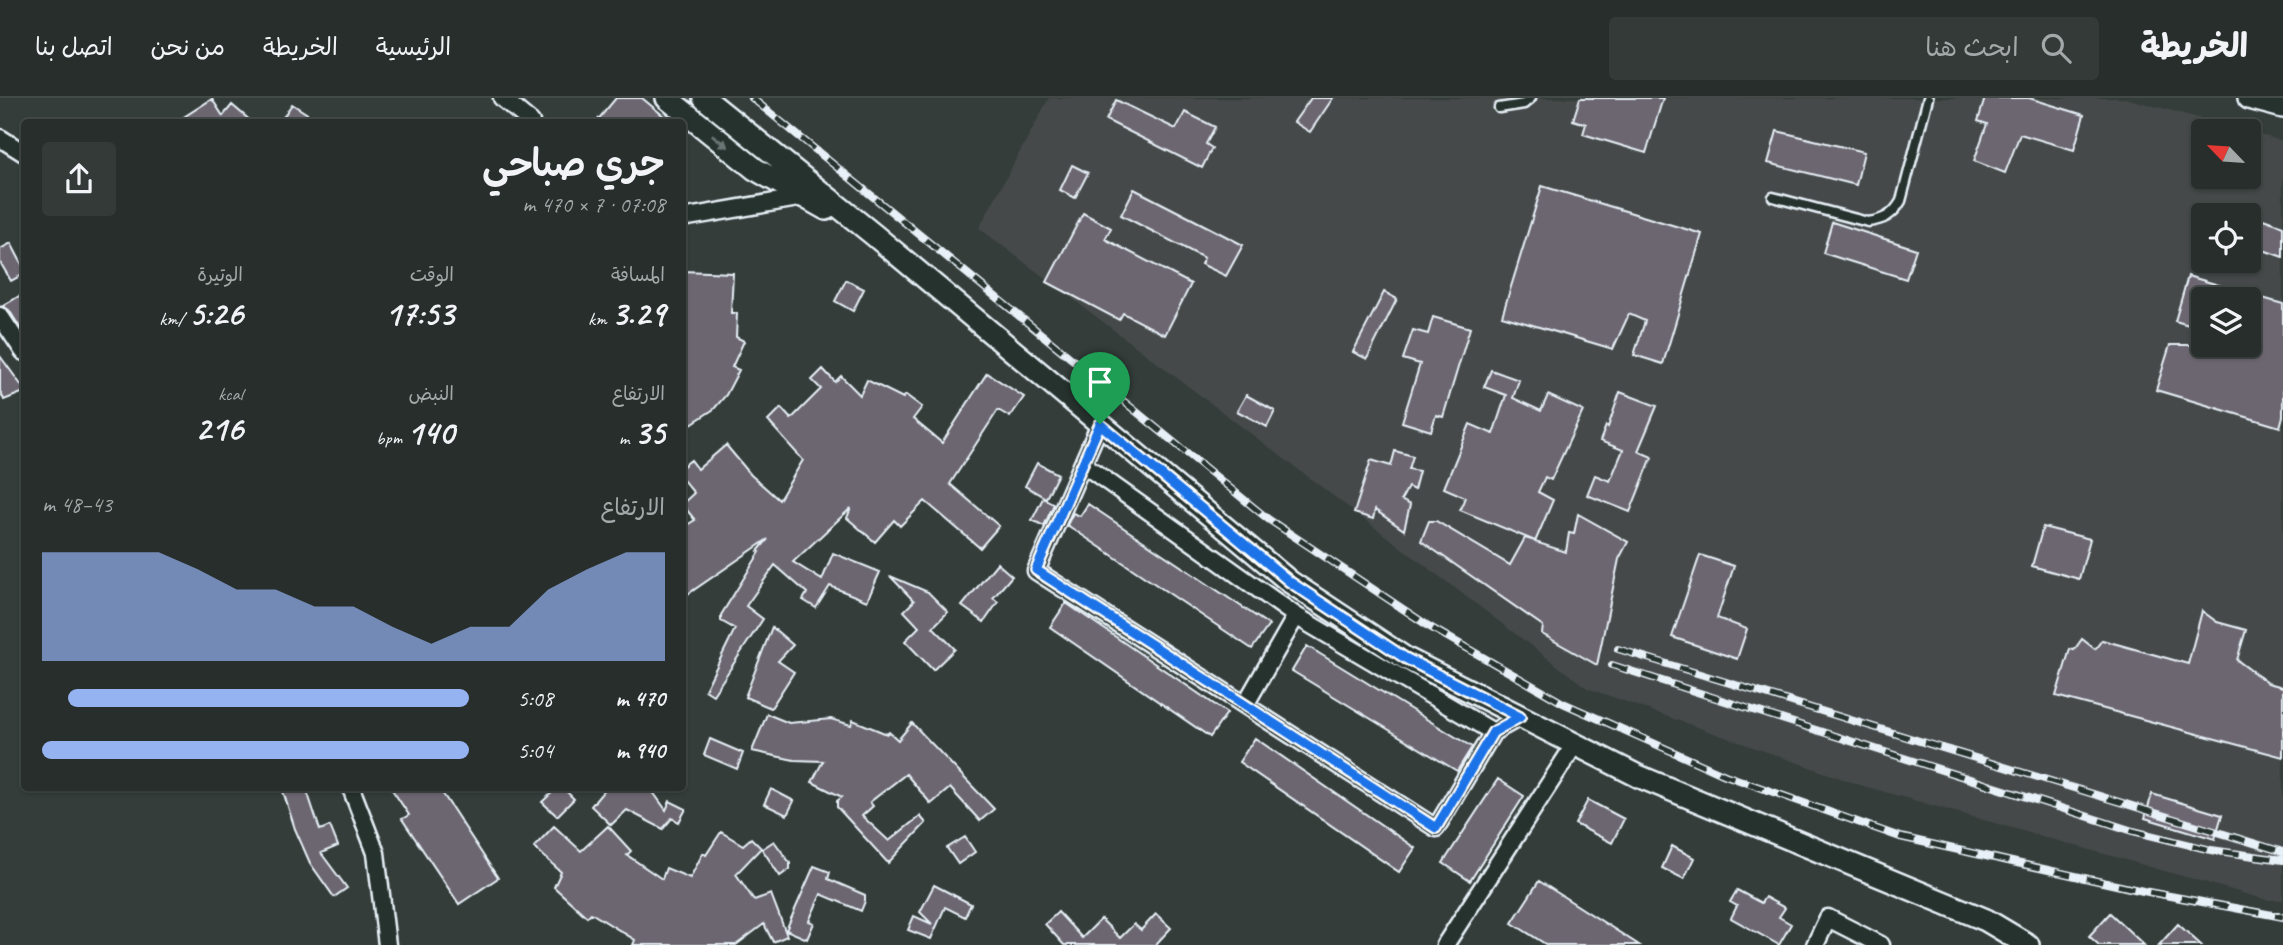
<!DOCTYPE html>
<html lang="ar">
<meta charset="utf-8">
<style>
body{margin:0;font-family:Caveat,"Playpen Sans Arabic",sans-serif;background:#333a38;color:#f1f3f6;direction:rtl;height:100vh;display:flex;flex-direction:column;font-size:26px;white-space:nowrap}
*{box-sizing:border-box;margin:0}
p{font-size:23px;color:#a4a8a9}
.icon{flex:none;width:38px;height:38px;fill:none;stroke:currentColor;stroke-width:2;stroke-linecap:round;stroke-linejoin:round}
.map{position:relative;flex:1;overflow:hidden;direction:ltr}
.drawer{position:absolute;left:21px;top:21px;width:665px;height:672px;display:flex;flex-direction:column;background:#272e2c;border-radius:7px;box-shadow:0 2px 5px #0004,0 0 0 2px #434a48;direction:rtl}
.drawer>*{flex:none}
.needle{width:46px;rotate:295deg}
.controls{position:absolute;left:2191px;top:21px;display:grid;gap:14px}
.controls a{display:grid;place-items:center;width:70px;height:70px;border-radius:7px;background:#272e2c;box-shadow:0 2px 5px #0004,0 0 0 2px #434a48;font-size:35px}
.pin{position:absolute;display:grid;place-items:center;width:60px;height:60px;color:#fff;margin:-72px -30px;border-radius:50% 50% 50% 0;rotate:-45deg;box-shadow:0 0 7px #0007}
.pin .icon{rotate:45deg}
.round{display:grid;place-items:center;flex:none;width:74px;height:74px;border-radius:7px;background:#333a38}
.summary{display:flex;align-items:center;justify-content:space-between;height:119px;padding:0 21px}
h1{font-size:38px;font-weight:600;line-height:52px}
.figures{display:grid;grid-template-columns:repeat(3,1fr);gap:10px;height:119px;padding:7px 21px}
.figures div{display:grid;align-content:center}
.figures b{font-size:35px;font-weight:600}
.figures small{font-size:19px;font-weight:400}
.figures p{font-size:19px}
.chart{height:196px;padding:14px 21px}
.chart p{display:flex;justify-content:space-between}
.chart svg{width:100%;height:126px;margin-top:7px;fill:#95b2f1;opacity:.7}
ul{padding:0 21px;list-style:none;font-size:23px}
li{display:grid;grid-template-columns:112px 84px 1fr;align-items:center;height:52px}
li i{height:18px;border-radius:9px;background:#95b2f1}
header{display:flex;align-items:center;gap:42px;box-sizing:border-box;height:98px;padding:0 35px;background:#272e2c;border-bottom:2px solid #434a48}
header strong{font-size:33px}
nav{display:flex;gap:38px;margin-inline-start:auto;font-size:24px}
.search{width:490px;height:63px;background:#333a38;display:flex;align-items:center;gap:18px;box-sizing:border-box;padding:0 24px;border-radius:7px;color:#a4a8a9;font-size:26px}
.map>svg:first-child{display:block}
.built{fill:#45494a;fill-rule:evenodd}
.building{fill:#6c6670;stroke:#e8f1f8;stroke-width:2}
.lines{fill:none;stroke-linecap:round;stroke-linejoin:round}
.lane-casing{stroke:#e8f1f8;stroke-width:13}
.street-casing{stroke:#e8f1f8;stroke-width:21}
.secondary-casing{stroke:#e8f1f8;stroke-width:26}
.lane{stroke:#26332d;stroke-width:8}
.street{stroke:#26332d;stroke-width:16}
.secondary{stroke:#26332d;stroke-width:21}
.rail-casing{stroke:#e8f1f8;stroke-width:8}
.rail{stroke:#26332d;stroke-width:5;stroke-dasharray:16;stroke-linecap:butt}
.oneway{fill:#6a7674}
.route-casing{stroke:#fff;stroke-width:14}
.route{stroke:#1a73e8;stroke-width:9}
</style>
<header>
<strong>الخريطة</strong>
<div class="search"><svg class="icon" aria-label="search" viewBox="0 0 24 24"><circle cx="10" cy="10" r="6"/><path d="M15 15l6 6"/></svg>ابحث هنا</div>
<nav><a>الرئيسية</a><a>الخريطة</a><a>من نحن</a><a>اتصل بنا</a></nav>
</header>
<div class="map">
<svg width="2283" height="847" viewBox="0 0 2283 847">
<rect width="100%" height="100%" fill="#343d3a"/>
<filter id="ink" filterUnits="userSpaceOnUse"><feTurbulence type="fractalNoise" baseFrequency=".0143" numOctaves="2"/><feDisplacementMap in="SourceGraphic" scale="14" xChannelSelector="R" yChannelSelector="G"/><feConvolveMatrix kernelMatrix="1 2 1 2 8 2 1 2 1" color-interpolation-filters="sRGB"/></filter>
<g filter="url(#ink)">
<path class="built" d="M1049,0H2125L2246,33H2203V79H2249V34L2283,43V802H2267L1860,687L1587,590L979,130ZM2203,117H2249V163H2203ZM2203,201H2249V247H2203Z"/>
<path class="building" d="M616,0H642L671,24H596Z
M1311,0H1333L1310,34L1294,24Z
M1580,0H1663L1646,55L1583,36L1586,26L1573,22Z
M1985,0H2029L2084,17L2074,52L2020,36L2005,75L1974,63L1987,26L1978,23Z
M212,1L223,18L232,7L252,24H176Z
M1116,2L1176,31L1185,14L1215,29L1206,46L1212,50L1202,70L1106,22Z
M292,6L320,24H280Z
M1777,33L1864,54L1856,87L1768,65Z
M1072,67L1088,75L1075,100L1060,92Z
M1542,88L1702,136L1663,266L1634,257L1645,223L1629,216L1613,251L1502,218Z
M1134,91L1243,147L1226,178L1201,166L1204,160L1121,117Z
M1083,115L1111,130L1105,141L1191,186L1165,237L1123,215L1119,222L1047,184Z
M2263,121L2283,128V159L2249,147V125L2260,130Z
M1832,124L1916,151L1906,181L1823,155Z
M11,145L24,170V176L11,183L0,164V151Z
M682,173L733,175L731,215H737L736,239L744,243L732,269L739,272L726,297L714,311L682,332Z
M2188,178L2283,206V318L2280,329L2156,292L2170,247H2255L2249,245V201H2203V231L2175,223Z
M846,182L864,191L853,213L835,203Z
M1384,194L1397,201L1367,261L1353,254Z
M24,195V236L9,212L3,208Z
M1433,219L1470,230L1443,319L1436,317L1431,333L1402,324L1420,266L1403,261L1413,232L1428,236Z
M0,258L24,291V294L4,302L0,293Z
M823,271L835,284L841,278L860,297L867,282L903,300L906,297L922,309L913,321L942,345L987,275L1024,299L1010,319L998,312L950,386L999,428L980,450L925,403L900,428L894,422L875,444L847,420L851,410L793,464L822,482L833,455L880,474L867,503L830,488L816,510L803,502L807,495L775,467L746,508L763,521L713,597L705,592L735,531L721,523V517L760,454L758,453L768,441L682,500V430L695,422L682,406L694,395L682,381V369L691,362L698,371L726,347L751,377L779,402L803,362L768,323L781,310L791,321L821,291L812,282Z
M1491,272L1519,282L1513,300L1541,313L1548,297L1583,313L1551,382L1545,379L1538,394L1553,402L1535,444L1566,454L1569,435L1574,436L1578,416L1628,444L1619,461L1597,567L1542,536L1543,528L1421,443L1429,423H1436L1510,467L1525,440L1535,443L1460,412L1465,399L1444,390L1470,326L1493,336L1506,297L1484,289Z
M1620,294L1657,308L1638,353L1652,359L1630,414L1587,397L1595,377L1610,383L1623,352L1600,343L1606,328L1608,329Z
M1246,297L1275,313L1267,329L1237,313Z
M1395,353L1413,358L1409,371L1419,373L1414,392L1408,389L1401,402L1410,407L1404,432L1375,412L1373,421L1354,415L1371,362L1391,368Z
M1037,365L1058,376L1046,400L1025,388Z
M1043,400L1054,406L1044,428L1032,422Z
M1088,406L1269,527L1252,551L1067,427L1073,415L1080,418Z
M2043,429L2090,441L2079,481L2032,468Z
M1700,457L1734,468L1717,520L1747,531L1737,561L1672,539Z
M997,465L1012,478L993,500L998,504L984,524L962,508Z
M890,478L928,494L948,514L933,529L955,551L933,572L905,543L919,529L904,513L914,503Z
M1066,505L1227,615L1210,639L1050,529Z
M2202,513L2217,524L2246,532L2237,562L2268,585L2283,589V659L2056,598L2070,551L2074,552L2082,541L2095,551L2102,542L2188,566Z
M772,529L793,547L778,563L794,574L771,610L745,599Z
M1307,548L1472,649L1457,673L1292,573Z
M767,616L789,625L831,621L851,627L853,622L887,636L889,634L898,642L912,625L994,711L980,723L950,690L931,706L906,676L870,704L873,708L862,718L889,743L920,718L926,725L888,765L837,709V703L842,699L812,684L823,663L794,662L752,653Z
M1255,640L1415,750L1399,774L1239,664Z
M710,641L743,655L737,671L704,657Z
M1498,681L1524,698L1470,783L1443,765Z
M282,690H306L320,732L330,728L338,748L321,755L347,790L334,799L310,765L295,731Z
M391,690H439L498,780L459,806L402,721L409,717Z
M557,690H563L574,701L557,718L542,704Z
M606,690H650L666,712L670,703L686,711L679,724L672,720L663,731L627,712L611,727L591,708Z
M771,691L794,703L787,717L764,706Z
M2152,696L2222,717L2215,741L2145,720Z
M1588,702L1624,721L1612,745L1575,726Z
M554,728L581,753L608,728L631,753L627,757L662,781L666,770L690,780L703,755L706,757L721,734L743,747L751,740L761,750L736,776L754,802L771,796L787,838L773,844L764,826L736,847H633L635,842L591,815L587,819L554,789L561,774L534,749Z
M965,739L975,754L958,766L947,750Z
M774,743L790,765V771L780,778L762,751Z
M1672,748L1694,760L1684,781L1662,770Z
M814,768L830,774L828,781L865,797V803L861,813L821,796L809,823L814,825L807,841L786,832Z
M1539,783L1639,847H1547L1512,825Z
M934,787L971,806L965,819L945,809L931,841L908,832L914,818L932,826L920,814Z
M1737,792L1761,805L1765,799L1785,810L1779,819L1791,826L1779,847L1731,820L1737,808L1730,804Z
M1058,814L1082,840L1101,821L1120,840L1134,826L1141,832L1156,816L1171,830L1156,846L1157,847H1064L1045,826Z
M2110,815L2144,847H2099L2089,838Z
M2178,826L2201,847H2159Z"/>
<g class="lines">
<g class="lane-casing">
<path id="lane" d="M1499,10L1524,6L1531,0
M1773,99L1868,124C1884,122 1893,117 1901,103L1928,0"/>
</g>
<g class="street-casing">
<path id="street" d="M502,0L531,24
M0,40L24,55
M682,120L804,99
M0,218L24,254
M1100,326L1036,473L1436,730L1493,634L1520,619
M1083,366L1296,518L1493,634
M1245,607L1296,518
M351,690L376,755L387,847
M1445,847L1575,646
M1815,847L1828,820L1881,847"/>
</g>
<g class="secondary-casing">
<path id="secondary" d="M667,0L755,71L826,111
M704,0L874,137L1290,484L1405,560L1638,678L1986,822L2028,847
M2249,0L2283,9"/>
</g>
<use href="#lane" class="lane"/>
<use href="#street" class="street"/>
<use href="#secondary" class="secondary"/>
<g class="rail-casing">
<path id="rail" d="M752,0L1268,421L1430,529L1563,605L1725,677L1900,739L2143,793L2283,819
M1618,551L2283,754
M1612,567L2133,733L2211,752L2283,762"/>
</g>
<use href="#rail" class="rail"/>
</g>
<defs><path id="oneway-solid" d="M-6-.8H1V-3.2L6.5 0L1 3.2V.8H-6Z" transform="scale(1.75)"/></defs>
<use class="oneway" href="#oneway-solid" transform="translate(720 43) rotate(39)"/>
</g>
<g class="lines" filter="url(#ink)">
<g class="route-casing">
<path id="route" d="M1100,326L1290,484L1405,560L1520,619L1493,634L1436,730L1036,472Z"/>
</g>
<use href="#route" class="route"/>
</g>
</svg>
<div class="controls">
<a><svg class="needle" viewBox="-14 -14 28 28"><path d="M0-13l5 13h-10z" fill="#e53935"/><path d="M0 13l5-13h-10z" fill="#a4a8a9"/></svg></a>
<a><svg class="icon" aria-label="locate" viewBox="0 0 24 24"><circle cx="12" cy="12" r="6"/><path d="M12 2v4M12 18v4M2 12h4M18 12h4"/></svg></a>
<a><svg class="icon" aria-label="layers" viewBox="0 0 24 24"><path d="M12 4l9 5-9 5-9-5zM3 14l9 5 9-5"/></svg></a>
</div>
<div class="pin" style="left:1100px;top:326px;background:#1e9e55"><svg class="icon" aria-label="arrive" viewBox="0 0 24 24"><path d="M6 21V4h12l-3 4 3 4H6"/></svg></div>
<section class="drawer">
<div class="summary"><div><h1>جري صباحي</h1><p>07:08 · 7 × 470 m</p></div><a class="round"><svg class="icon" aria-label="share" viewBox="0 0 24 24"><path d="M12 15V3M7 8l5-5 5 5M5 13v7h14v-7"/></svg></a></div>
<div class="figures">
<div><p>المسافة</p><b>3.29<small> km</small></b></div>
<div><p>الوقت</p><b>17:53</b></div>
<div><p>الوتيرة</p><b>5:26<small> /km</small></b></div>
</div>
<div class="figures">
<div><p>الارتفاع</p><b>35<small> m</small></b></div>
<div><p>النبض</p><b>140<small> bpm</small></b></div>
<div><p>kcal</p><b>216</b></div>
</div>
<div class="chart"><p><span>الارتفاع</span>43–48 m</p>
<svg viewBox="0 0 160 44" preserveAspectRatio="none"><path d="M0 44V6L10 6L20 6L30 6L40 12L50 19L60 19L70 25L80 25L90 32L100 38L110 32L120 32L130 19L140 12L150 6L160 6V44z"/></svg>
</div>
<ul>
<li><b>470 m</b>5:08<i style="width:94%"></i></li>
<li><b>940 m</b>5:04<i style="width:100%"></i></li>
</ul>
</section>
</div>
